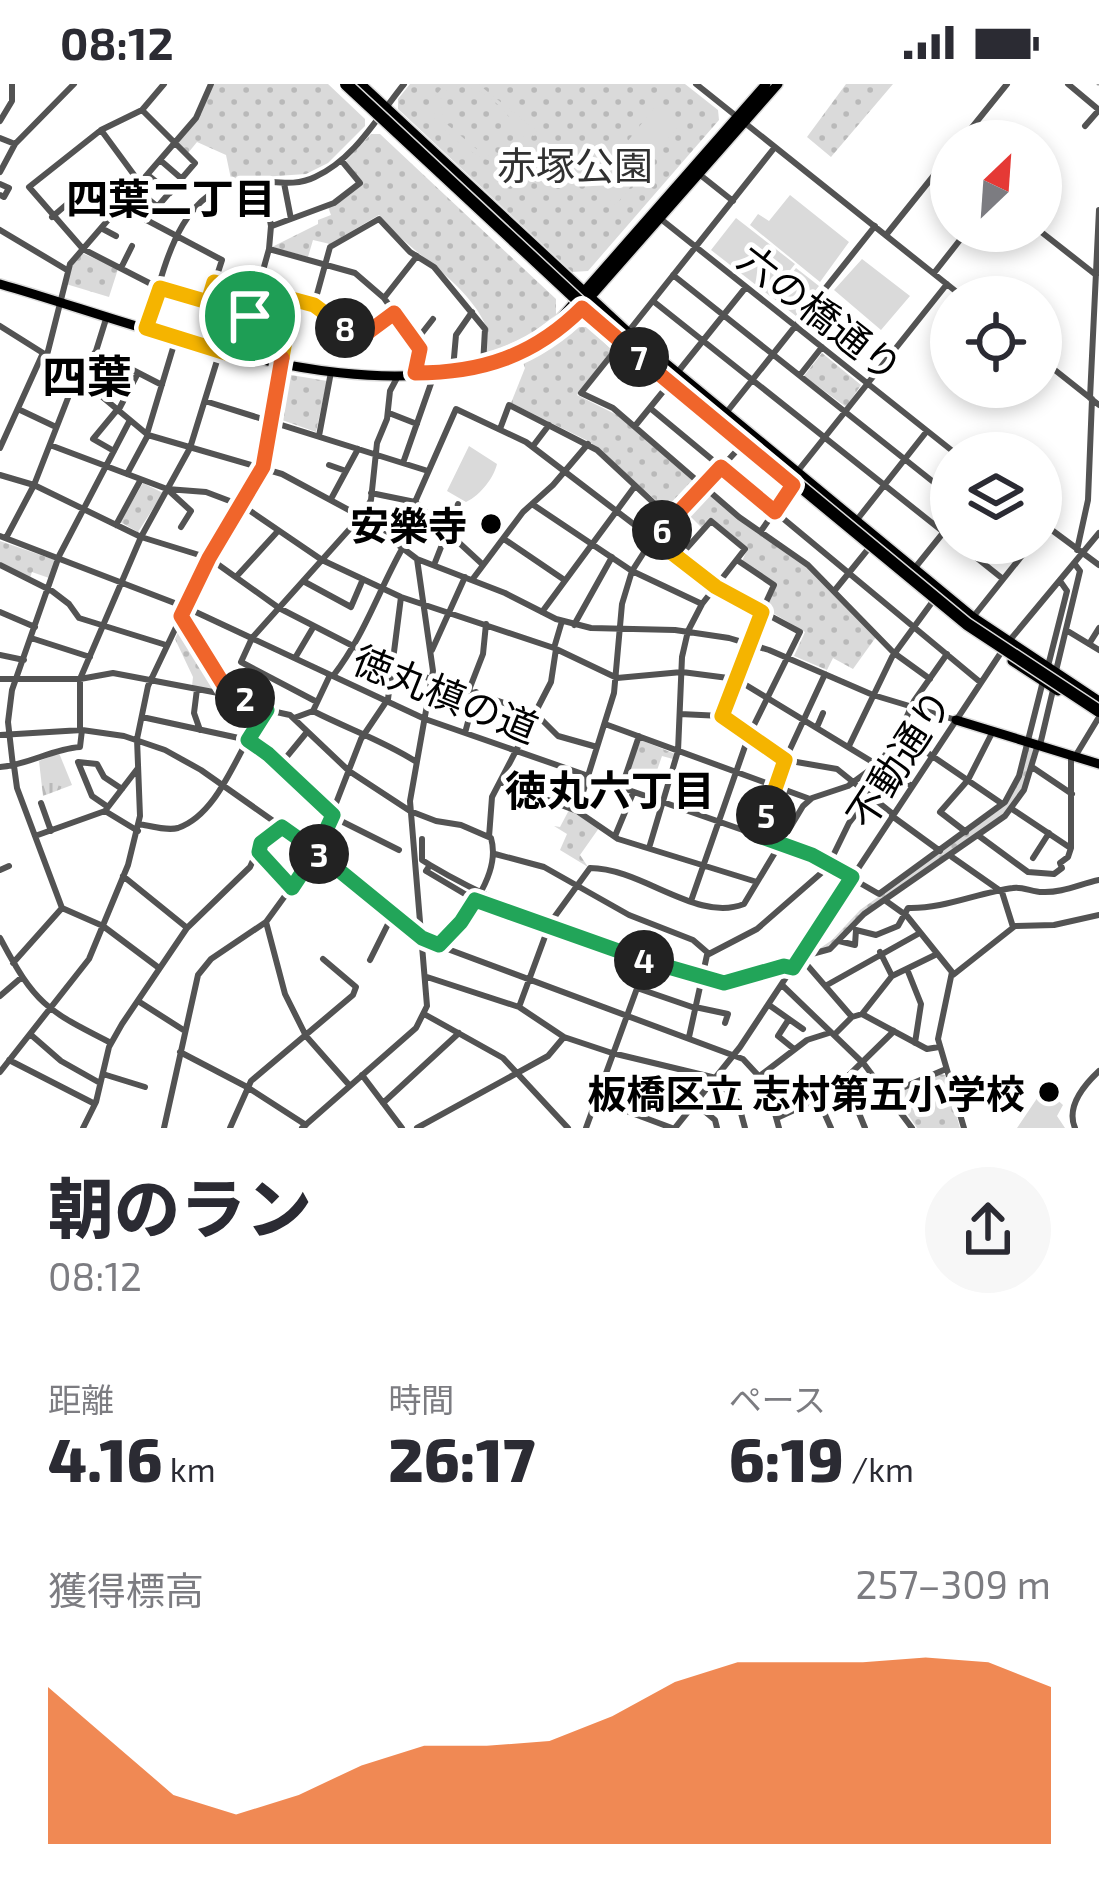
<!DOCTYPE html>
<html lang="ja">
<meta charset="utf-8">
<style>
body{margin:0;font-family:"Exo 2","Noto Sans JP",sans-serif;background:#f7f7f7;color:#2b2b33;height:100vh;display:flex;flex-direction:column;font-size:45px;white-space:nowrap}
*{box-sizing:border-box;margin:0}
p{font-size:39px;color:#7c7c81}
.icon{flex:none;width:66px;height:66px;fill:none;stroke:currentColor;stroke-width:2;stroke-linecap:round;stroke-linejoin:round}
.map{position:relative;height:1044px;overflow:hidden}
.drawer{display:flex;flex-direction:column;background:#fff;flex:1}
.drawer>*{flex:none}
.needle{width:78px;rotate:25deg}
.tools{position:absolute;left:930px;top:36px;display:grid;gap:24px}
.tools a{display:grid;place-items:center;width:132px;height:132px;border-radius:50%;background:#fff;box-shadow:0 6px 18px #0003;font-size:60px}
.pin{position:absolute;display:grid;place-items:center;width:102px;height:102px;color:#fff;margin:-51px;border:6px solid #fff;border-radius:50%;box-shadow:0 3px 12px #0007}
.km{position:absolute;width:60px;height:60px;margin:-30px;border-radius:50%;background:#222;color:#fff;font-size:33px;line-height:60px;text-align:center}
.round{display:grid;place-items:center;flex:none;width:126px;height:126px;border-radius:63px;background:#f7f7f7}
.overview{display:flex;align-items:center;justify-content:space-between;height:204px;padding:0 48px}
h1{font-size:66px;font-weight:800;line-height:90px}
.figures{display:grid;grid-template-columns:repeat(3,1fr);gap:18px;height:204px;padding:12px 48px}
.figures div{display:grid;align-content:center}
.figures b{font-size:60px;font-weight:800}
.figures small{font-size:33px;font-weight:400}
.figures p{font-size:33px}
.chart{height:336px;padding:24px 48px}
.chart p{display:flex;justify-content:space-between}
.chart svg{width:100%;height:216px;margin-top:12px;fill:#ea580c;opacity:.7}
.status{display:flex;justify-content:space-between;align-items:center;height:84px;padding:0 60px;background:#fff;direction:ltr}
.status svg{height:33px;fill:currentColor}
.map>svg:first-child{display:block}
.grass{fill:url(#grass-tufts)}
.park{fill:url(#park-dots)}
.pitch{fill:#dadada;fill-rule:evenodd}
.lines{fill:none;stroke-linecap:round;stroke-linejoin:round}
.stream{stroke:#a1a1a1;stroke-width:3}
.major-casing{stroke:#dbdbdb;stroke-width:12}
.minor{stroke:#535353;stroke-width:6}
.major{stroke:#000;stroke-width:9}
.highway-bridge-casing{stroke:#dbdbdb;stroke-width:15;stroke-linecap:butt}
.highway-bridge{stroke:#000;stroke-width:12}
.split-1-casing{stroke:#fff;stroke-width:24}
.split-2-casing{stroke:#fff;stroke-width:24}
.split-3-casing{stroke:#fff;stroke-width:24}
.split-4-casing{stroke:#fff;stroke-width:24}
.split-5-casing{stroke:#fff;stroke-width:24}
.split-6-casing{stroke:#fff;stroke-width:24}
.split-7-casing{stroke:#fff;stroke-width:24}
.split-8-casing{stroke:#fff;stroke-width:24}
.split-9-casing{stroke:#fff;stroke-width:24}
.split-1{stroke:#f5b400;stroke-width:15}
.split-2{stroke:#f0652b;stroke-width:15}
.split-3{stroke:#22a559;stroke-width:15}
.split-4{stroke:#22a559;stroke-width:15}
.split-5{stroke:#22a559;stroke-width:15}
.split-6{stroke:#f5b400;stroke-width:15}
.split-7{stroke:#f0652b;stroke-width:15}
.split-8{stroke:#f0652b;stroke-width:15}
.split-9{stroke:#f5b400;stroke-width:15}
.poi-dot{fill:#000;stroke:#fff;stroke-width:4.5}
.labels{text-anchor:middle;dominant-baseline:central;stroke-width:10;stroke-linejoin:round;paint-order:stroke}
.park-label{font-size:39px;fill:#313131;stroke:#fff}
.street-label{font-size:39px;fill:#000;stroke:#fff}
.poi-label{font-size:39px;font-weight:bold;fill:#000;stroke:#fff;text-anchor:end}
.neighbourhood-label{font-size:42px;font-weight:bold;fill:#000;stroke:#fff}
.quarter-label{font-size:45px;font-weight:bold;fill:#000;stroke:#fff}
</style>
<div class="status"><b>08:12</b><svg viewBox="0 0 49 12"><path d="M0 12V9h3v3zM5 12V6h3v6zM10 12V3h3v9zM15 12V0h3v12zM26 1h20v11H26zM47 4h2v5h-2z"/></svg></div>
<div class="map">
<svg width="1099" height="1044" viewBox="0 0 1099 1044">
<defs>
<pattern id="grass-tufts" width="24" height="20" patternUnits="userSpaceOnUse" patternTransform="scale(3)"><rect width="24" height="20" fill="#dadada"/><path d="M3 7l-1-3M5 7V3M7 7l1-3M15 17l-1-3M17 17v-4M19 17l1-3" fill="none" stroke="#b9b9b9"/></pattern>
<pattern id="park-dots" width="8" height="8" patternUnits="userSpaceOnUse" patternTransform="scale(3)"><rect width="8" height="8" fill="#dadada"/><path d="M2 2h.1M6 6h.1" fill="none" stroke="#b9b9b9" stroke-width="1.8" stroke-linecap="round"/></pattern>
</defs>
<rect width="100%" height="100%" fill="#fff"/>
<path class="grass" d="M59,669L72,701L43,712L39,677Z"/>
<path class="park" d="M213,0H328L365,35V42L328,79L306,90L231,95L226,71L197,58L188,69L178,59Z
M410,0H685L718,26L719,36L588,187L572,188L398,25V15Z
M846,0H893L831,73L807,53Z
M371,50H380L556,215V231L528,252L485,271C486,262 489,250 486,242C465,195 410,170 379,131L330,160L313,156L308,173L272,163L318,140V136L331,131L328,123L363,100L346,77Z
M82,169L118,185L109,213L66,200L72,182Z
M573,243H588L612,266L577,311L617,331L698,400L671,429L586,356L511,319L525,284L523,278Z
M822,269L861,301L846,323L804,292Z
M291,291L327,297L316,348L282,336L278,331L284,296Z
M143,399L163,409L138,448L120,438Z
M705,406L807,482L876,553L853,585L833,574L827,586L794,572L805,548L766,525L777,500L742,477L748,464L711,434L702,444L686,428Z
M0,457L55,476L49,494L32,488L30,494L0,478Z
M181,542L224,605L221,607L192,602L193,593L175,555Z
M641,656L675,670L673,675L662,672L653,698L626,692Z
M1028,662L1035,664L1022,707L1004,731L864,829L831,863L810,871L832,856L860,826L995,729L1006,719Z
M569,726L599,744L580,771L588,783L560,766L567,750L554,742L560,743Z
M941,990L945,991L960,1044H917L894,1010Z"/>
<path class="pitch" d="M445,0H478L538,48L534,52L524,45C523,113 455,62 435,35L434,14ZM460,1C483,4 519,32 518,57L507,71L485,72L443,37L440,16L447,5Z
M654,24L678,42L616,121L592,102Z
M790,111L849,158L820,198L750,141L758,130L769,137Z
M736,134L795,180L770,212L711,166Z
M862,175L910,212L881,246L834,206Z
M796,184L819,202L796,232L773,214Z
M469,362L497,380C494,393 481,411 466,418L447,407Z
M1044,1004L1063,1021L1057,1032L1065,1044H1017Z"/>
<g class="lines">
<path class="stream" d="M1098,0H1099"/>
<g class="major-casing">
<path id="major" d="M361,0L628,248L973,533L1099,617
M0,200C159,245 429,362 572,234L778,0
M551,245L766,0
M1012,577L1058,607
M956,636L1099,680"/>
</g>
<path class="minor" d="M164,0L142,26L101,46L29,103L83,165L159,204L250,231
M696,0L963,213
M1068,0L1099,26
M142,26L195,79L146,136
M0,37L12,17V0
M1085,42L1099,26
M101,46L140,99
M0,54L15,60
M961,57L1007,0
M160,76L182,95
M0,88L15,60L74,0
M699,90L733,117
M148,91L170,109
M284,99L291,135
M0,100L9,104L4,113L0,111
M136,105L158,123
M657,132L955,369
M52,133L94,97L120,122L222,176L208,219
M272,142L334,119L360,99L341,76
M101,144L116,152
M0,146L67,186
M1040,147L1096,191
M886,151L951,70
M269,165L355,189L384,214L420,265L415,289
M121,184L132,162
M934,189L967,147
M673,191L951,412
M214,198L256,211
M258,206L314,221L360,255L394,229
M384,214L417,172
M653,217L951,454
M314,221L330,163L379,135L410,168L434,183L485,245L483,281
M253,223L289,234
M248,239L285,250
M0,242L70,286L148,351L282,390L360,432L417,475L505,509L556,535L591,544L675,546L729,554L769,566L873,611L956,636
M146,244C164,190 175,108 242,98C267,94 291,105 315,93C355,75 378,32 404,0
M628,248L775,63
M415,258L433,235
M621,259L581,309L613,324L739,433L808,481L894,569L930,595
M96,267L162,301
M240,269L269,165L271,142L263,97
M47,271L70,180L196,34L211,0
M1041,275L1099,321
M453,285L456,251L472,228
M677,289L746,203
M800,291L822,263
M1090,314L1099,126
M205,317L428,387
M650,324L980,598
M18,325L56,343
M118,327L138,289
M389,329L417,340
M726,329L875,142
M635,342L670,299
M500,345L509,321L597,366L672,436
M147,350L176,254
M319,352L331,288
M50,361L167,405L206,408L243,422L322,476L401,513L554,564L617,594L682,588L736,595L912,702
M533,362L549,341
M0,364L43,269
M114,367L93,355L117,326
M403,379L435,288
M329,381L346,387
M797,388L947,200
M127,390L148,351
M0,391L34,401L141,453L209,474L279,524L392,582L535,629L558,652L597,663
M167,405L191,427L181,443
M371,409L415,418L456,325L526,358L716,503L800,548L749,651L691,817
M331,415L358,365
M415,418L481,479
M532,420L632,487L702,520
M856,437L927,347
M1041,438L1099,481
M116,441L140,397
M761,447L793,401
M0,452L185,523L425,635L806,768L879,810L1005,718L1019,692L1043,597
M6,454L34,401L75,296L96,267L106,235
M504,455L563,495
M958,459L1003,495
M1010,459L1023,469
M1077,466L1088,416L1092,315
M0,481L52,507L69,520L79,534L166,561
M434,481L458,420
M914,485L951,439
M236,493L278,447
M472,496L523,428L553,401L588,360
M303,497L351,523L363,495
M835,506L869,464
M0,528L35,543
M542,528L635,402
M181,532L229,610
M973,533L1032,459
M574,541L612,473
M1066,546L1099,566
M31,554L90,573
M1010,556L1099,449
M1089,560L1099,544
M554,564L562,537
M432,566L465,493
M0,571L24,576
M295,574L314,542
M1048,582L1067,507L1060,497
M1055,591L1080,487L1074,479
M333,592C364,552 378,508 402,465
M0,595H80L113,589L250,615L267,626L290,631L349,687L410,727L436,737L461,741L491,754C502,791 464,836 439,861
M197,605L194,629L200,646
M469,606L483,570L486,540
M317,618L241,578L252,554L364,429L371,416L377,359L387,335L390,307L398,292
M313,627L330,591
M535,629L551,598L556,565
M680,630L722,632L785,676L837,685L893,730
M722,632L749,555L774,501L737,476
M142,633L248,656L268,670L335,734L399,766
M294,634L313,627C348,645 382,656 415,677
M605,640L810,715
M817,643L823,629
M80,646V595L141,453L190,364L220,267
M465,649L476,608
M900,650L1001,719
M0,651L82,646L124,652L165,666L201,686L313,765L426,857L743,975L767,1001L779,1044
M1040,661L1053,606
M849,662L892,573L933,517
M1076,671L1099,633
M280,681L307,648
M13,682L8,638L12,606L59,472L129,338
M14,682L17,704L62,824L103,842L159,884
M0,683C28,681 52,665 80,663L82,646
M1032,683L1072,710
M501,698L577,727L618,755L757,798
M621,705L639,652
M41,719L51,747
M108,723L92,712L78,678L97,680L104,693L122,705
M1012,725L1069,763
M105,727L138,747
M577,727L614,609L622,520L632,487L648,462L743,360
M892,732L940,767
M139,740C151,742 167,747 178,744C222,729 239,659 266,627
M966,748L940,728L968,696L992,649
M35,752L105,727L138,684
M615,752L633,709
M759,752L785,676L825,590
M979,752L1028,788L1054,790L1062,784L1060,779L1068,773L1071,764V670
M489,753L492,713L535,630
M422,755V776L430,781L426,787L475,816L548,845L717,899C743,899 768,881 793,885
M649,764L678,667L682,573L688,547L702,520L745,465L711,437L678,474
M258,768L291,804
M495,770L544,783L629,831L693,856L708,869
M952,773L1002,808L1013,843
M1033,774L1049,749
M430,781C517,833 615,861 711,891L731,892L830,865L864,830L1005,732L1024,706L1038,660
M0,786L9,782
M123,792L186,843
M886,817L907,832L952,888L938,955L964,1044
M266,838L285,910L306,952L350,1002
M0,854C35,920 46,926 111,959
M839,857L855,861L856,846L876,851L898,842L908,824C944,825 977,809 1013,804C1021,802 1033,808 1042,808C1062,809 1080,800 1099,796
M880,868L892,892
M801,874L852,933
M370,876L393,830
M13,879L62,824
M907,885L921,920L915,959
M953,891L1015,842L1054,841L1099,831
M427,893L519,923L564,953L612,969L716,994
M782,901L864,980L912,1044
M827,901L918,850
M637,904L695,924
M0,912L22,893
M138,917L185,947
M769,921L803,945
M519,923L550,839L590,784C642,784 697,839 744,820L803,722L812,714L848,702L878,680L894,660L914,617L947,570
M695,923L728,930L725,939
M424,930L503,974L568,1044
M862,930L892,892L935,871
M789,935L778,952L794,965
M30,950L61,977L100,999
M834,951L852,933L862,930L927,965L939,963
M689,953L707,871L757,845L827,784L849,739L869,713
M180,968L247,1003L306,1041
M9,976L95,1020
M0,988L89,875L128,781L140,732L137,655L148,602L209,474L263,383L293,215
M103,990L145,1003
M362,991L402,1044
M761,991L807,956L829,949
M715,995L738,1018L745,1044
M888,1010L946,985
M597,1016L672,1044
M383,1019L459,949
M697,1021L715,1036L717,1044
M779,1033L818,1015L831,1044
M83,1044L96,1018L109,963L122,940L187,844L250,783L261,759L282,743
M164,1044L198,891L211,875L266,838L317,768L361,655L388,615L401,513
M230,1044L251,997L353,911L356,903L323,875
M302,1044L416,944L427,922L410,717L433,587L417,475
M417,1044L548,972L564,953
M586,1044L647,877
M675,1044L740,963L1002,567
M865,1044L845,995L894,947
M1075,1044C1066,1023 1084,1001 1099,987"/>
<use href="#major" class="major"/>
<g class="highway-bridge-casing">
<path id="highway-bridge" d="M346,0L581,219L673,297L967,540L1099,627"/>
</g>
<use href="#highway-bridge" class="highway-bridge"/>
</g>
<g class="lines">
<g class="split-1-casing">
<path id="split-1" d="M250,232L239,273L146,244L160,204L208,218L214,198L256,211L253,223L289,234L282,274"/>
</g>
<g class="split-2-casing">
<path id="split-2" d="M245,614L230,611L181,532L209,474L263,383L282,274"/>
</g>
<g class="split-3-casing">
<path id="split-3" d="M245,614L267,626L248,656L268,670L333,731L316,768L292,804L259,768L261,759L282,743L313,765L319,770"/>
</g>
<g class="split-4-casing">
<path id="split-4" d="M319,770L422,854L439,861L461,838L475,816L644,876"/>
</g>
<g class="split-5-casing">
<path id="split-5" d="M644,876L724,899L784,882L793,884L852,793L812,771L759,752L766,731"/>
</g>
<g class="split-6-casing">
<path id="split-6" d="M662,446L654,455L716,503L762,528L722,632L785,676L766,731"/>
</g>
<g class="split-7-casing">
<path id="split-7" d="M639,273L793,401L775,428L721,383L662,446"/>
</g>
<g class="split-8-casing">
<path id="split-8" d="M345,244L359,255L394,229L420,265L415,289C481,289 534,272 582,224L639,273"/>
</g>
<g class="split-9-casing">
<path id="split-9" d="M250,232L258,206L314,221L345,244"/>
</g>
<use href="#split-1" class="split-1"/>
<use href="#split-2" class="split-2"/>
<use href="#split-3" class="split-3"/>
<use href="#split-4" class="split-4"/>
<use href="#split-5" class="split-5"/>
<use href="#split-6" class="split-6"/>
<use href="#split-7" class="split-7"/>
<use href="#split-8" class="split-8"/>
<use href="#split-9" class="split-9"/>
</g>
<g class="poi-dot">
<circle cx="491" cy="440" r="12"/>
<circle cx="1049" cy="1008" r="12"/>
</g>
<g class="labels">
<g class="park-label">
<text x="575" y="80">赤塚公園</text>
</g>
<g class="street-label">
<text transform="translate(821 228) rotate(38)">六の橋通り</text>
<text transform="translate(446 609) rotate(22)">徳丸槙の道</text>
<text transform="translate(898 674) rotate(-57)">不動通り</text>
</g>
<g class="poi-label">
<text x="467" y="440">安樂寺</text>
<text x="1025" y="1008">板橋区立 志村第五小学校</text>
</g>
<g class="neighbourhood-label">
<text x="171" y="113">四葉二丁目</text>
<text x="610" y="705">徳丸六丁目</text>
</g>
<g class="quarter-label">
<text x="87" y="291">四葉</text>
</g>
</g>
</svg>
<div class="tools">
<a><svg class="needle" viewBox="-14 -14 28 28"><path d="M0-13l5 13h-10z" fill="#e53935"/><path d="M0 13l5-13h-10z" fill="#7c7c81"/></svg></a>
<a><svg class="icon" aria-label="locate" viewBox="0 0 24 24"><circle cx="12" cy="12" r="6"/><path d="M12 2v4M12 18v4M2 12h4M18 12h4"/></svg></a>
<a><svg class="icon" aria-label="layers" viewBox="0 0 24 24"><path d="M12 4l9 5-9 5-9-5zM3 14l9 5 9-5"/></svg></a>
</div>
<div class="pin" style="left:250px;top:232px;background:#1e9e55"><svg class="icon" aria-label="arrive" viewBox="0 0 24 24"><path d="M6 21V4h12l-3 4 3 4H6"/></svg></div>
<b class="km" style="left:245px;top:614px">2</b>
<b class="km" style="left:319px;top:770px">3</b>
<b class="km" style="left:644px;top:876px">4</b>
<b class="km" style="left:766px;top:731px">5</b>
<b class="km" style="left:662px;top:446px">6</b>
<b class="km" style="left:639px;top:273px">7</b>
<b class="km" style="left:345px;top:244px">8</b>
</div>
<section class="drawer">
<div class="overview"><div><h1>朝のラン</h1><p>08:12</p></div><a class="round"><svg class="icon" aria-label="share" viewBox="0 0 24 24"><path d="M12 15V3M7 8l5-5 5 5M5 13v7h14v-7"/></svg></a></div>
<div class="figures">
<div><p>距離</p><b>4.16<small> km</small></b></div>
<div><p>時間</p><b>26:17</b></div>
<div><p>ペース</p><b>6:19<small> /km</small></b></div>
</div>
<div class="chart"><p><span>獲得標高</span>257–309 m</p>
<svg viewBox="0 0 160 44" preserveAspectRatio="none"><path d="M0 44V12L10 23L20 34L30 38L40 34L50 28L60 24L70 24L80 23L90 18L100 11L110 7L120 7L130 7L140 6L150 7L160 12V44z"/></svg>
</div>
</section>
